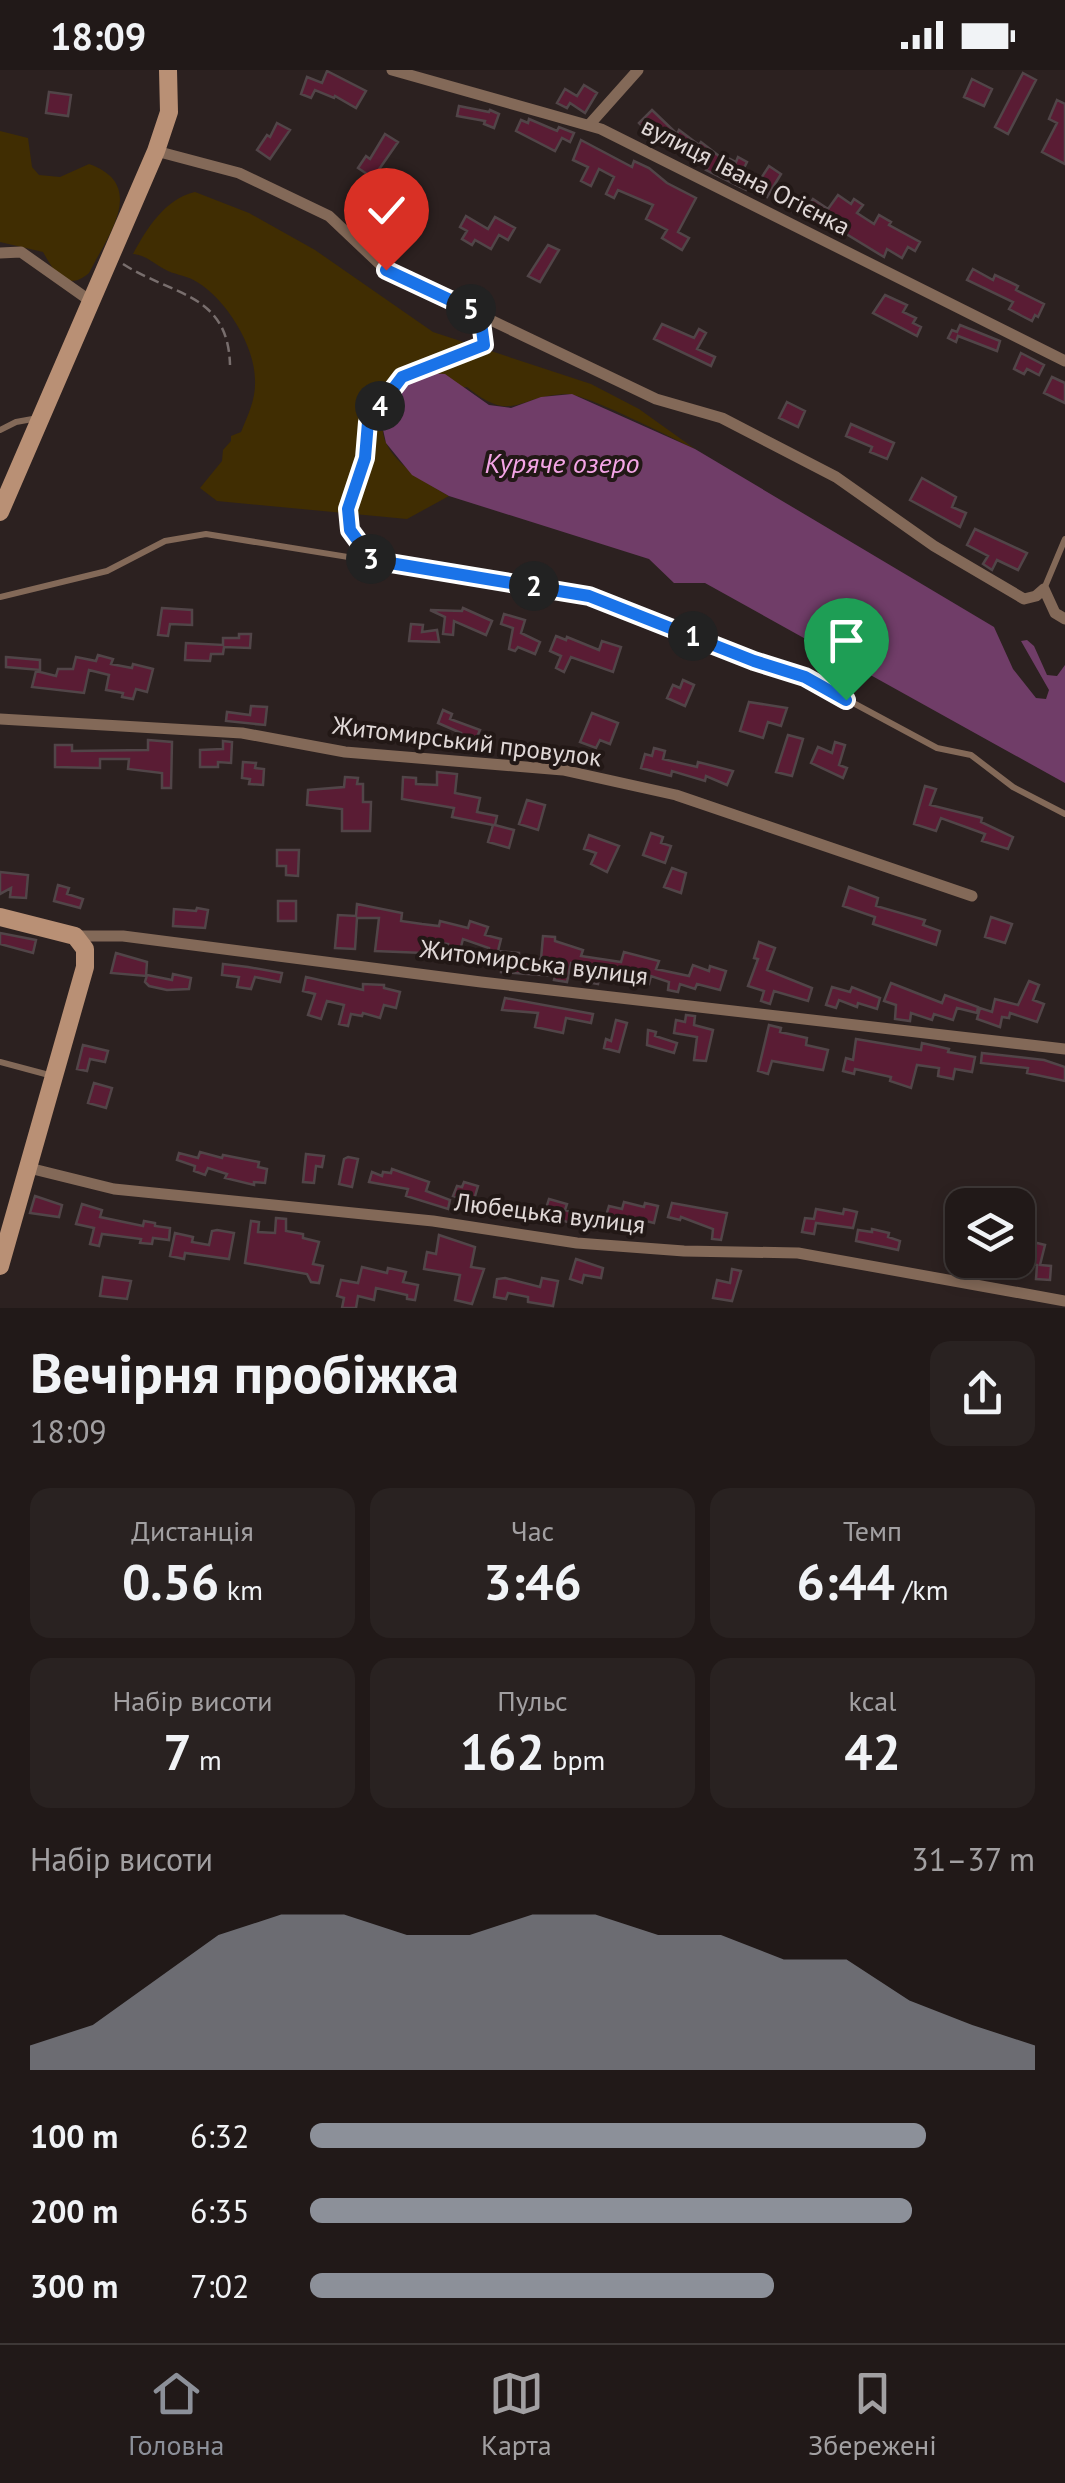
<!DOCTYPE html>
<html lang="uk">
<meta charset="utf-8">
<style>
body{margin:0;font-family:"PT Sans",sans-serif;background:#292221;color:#f1f3f6;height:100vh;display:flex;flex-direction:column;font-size:38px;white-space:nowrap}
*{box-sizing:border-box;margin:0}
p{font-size:32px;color:#a2a0a2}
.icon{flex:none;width:55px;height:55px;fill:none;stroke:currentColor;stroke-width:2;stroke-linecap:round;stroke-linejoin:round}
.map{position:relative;height:1238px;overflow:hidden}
.side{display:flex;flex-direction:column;background:#211918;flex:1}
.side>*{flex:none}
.buttons{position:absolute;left:945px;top:1118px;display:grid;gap:20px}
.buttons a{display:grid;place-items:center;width:90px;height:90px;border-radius:20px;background:#211918;box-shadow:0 5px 15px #0003,0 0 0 2px #3e3837;font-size:50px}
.pin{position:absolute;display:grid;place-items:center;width:85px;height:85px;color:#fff;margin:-102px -42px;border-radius:50% 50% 50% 0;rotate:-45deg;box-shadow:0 0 10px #0007}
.pin .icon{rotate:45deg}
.km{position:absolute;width:50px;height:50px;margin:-25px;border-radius:50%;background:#222;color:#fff;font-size:28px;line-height:50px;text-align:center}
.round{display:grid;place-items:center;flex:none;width:105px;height:105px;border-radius:20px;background:#292221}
.head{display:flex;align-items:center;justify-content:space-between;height:170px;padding:0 30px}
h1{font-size:55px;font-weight:800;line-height:75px}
.stats{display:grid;grid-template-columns:repeat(3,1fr);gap:15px;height:170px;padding:10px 30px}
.stats div{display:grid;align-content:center;border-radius:20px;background:#292221;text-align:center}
.stats b{font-size:50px;font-weight:800}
.stats small{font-size:28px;font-weight:400}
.stats p{font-size:28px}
.chart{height:280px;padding:20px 30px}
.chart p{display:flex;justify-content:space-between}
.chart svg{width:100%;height:180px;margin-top:10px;fill:#8c9099;opacity:.7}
ul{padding:0 30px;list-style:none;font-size:32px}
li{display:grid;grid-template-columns:160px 120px 1fr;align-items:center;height:75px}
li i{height:25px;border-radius:12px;background:#8c9099}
.status{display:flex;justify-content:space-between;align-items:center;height:70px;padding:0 50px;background:#211918;direction:ltr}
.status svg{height:28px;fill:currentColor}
.menu{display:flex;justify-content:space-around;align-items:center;height:140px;border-top:2px solid #3e3837;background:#211918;font-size:28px;color:#a2a0a2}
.menu a{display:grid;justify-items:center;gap:5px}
.menu .selected{color:#8c9099}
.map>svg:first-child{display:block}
.green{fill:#402d02}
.water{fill:#703d68}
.building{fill:#5a1c34;stroke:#514548;stroke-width:2.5}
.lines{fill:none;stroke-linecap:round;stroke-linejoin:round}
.path{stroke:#786e6d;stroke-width:2.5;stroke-dasharray:10 5;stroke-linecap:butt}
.lane{stroke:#836958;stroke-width:6}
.street{stroke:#836958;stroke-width:11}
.secondary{stroke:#b99075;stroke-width:18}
.route-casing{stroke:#fff;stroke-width:20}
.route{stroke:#1a73e8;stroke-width:12}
.labels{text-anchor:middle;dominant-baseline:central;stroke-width:8;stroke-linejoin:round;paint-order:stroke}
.street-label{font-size:25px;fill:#e0d8d7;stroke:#221816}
.water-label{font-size:28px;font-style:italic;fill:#f4a5e6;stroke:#221816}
</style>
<div class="status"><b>18:09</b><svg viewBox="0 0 49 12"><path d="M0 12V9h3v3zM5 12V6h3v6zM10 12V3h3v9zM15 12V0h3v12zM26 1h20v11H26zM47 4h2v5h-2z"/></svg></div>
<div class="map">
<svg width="1065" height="1238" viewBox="0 0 1065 1238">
<rect width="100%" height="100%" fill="#2c2120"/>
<path class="green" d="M0,61L28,68L32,97L39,105L60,107L89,94C148,115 108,165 89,203C66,223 54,201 43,182L0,172Z
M195,122L249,143L315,180L433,262L591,314L639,339L695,379C672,368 586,324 567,324C518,325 513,355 467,317L390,330C388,337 384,345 383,353C378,386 425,412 449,426L407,449L217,431L200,418L222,391L223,380L231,371V366L241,362C248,345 256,329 255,310C255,276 226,229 197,212C188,206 177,205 168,201C155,195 147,185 133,184C147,158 165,129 195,122Z"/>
<path class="water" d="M423,303L445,304L489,335L511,338L541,327L572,324L695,379L994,557L1013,599L1036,628L1046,629L1049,620L1021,571L1027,570L1034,576L1047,605L1057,606L1065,595V713L705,513H674L649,489L449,426L412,405L386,373L382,355L390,330L404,310Z"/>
<path class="building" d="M327,1L366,21L356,38L335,26L334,28L315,20L311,28L301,24L307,7L322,13Z
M1023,3L1036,10L1008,64L995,57Z
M972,9L992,19L984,36L964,27Z
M584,15L597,23L585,43L570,33L567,38L557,33L565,19L577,26Z
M49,22L71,25L68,46L46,43Z
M1057,30L1065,34V94L1042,82L1057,53L1049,49Z
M459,36L489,42L490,40L499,44L494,58L484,54L485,51L457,46Z
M652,40L677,64L679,60L699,75L701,72L728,93L730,89L736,92L738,87L747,92L742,102L753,109L746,120L706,100L708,97L686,80L683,84L657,65L654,68L639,53Z
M529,49L557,61L559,57L574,63L570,72L562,68L555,81L516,61L521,50L528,53Z
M277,53L290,60L270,89L257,80L267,65L270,67Z
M385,64L398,72L373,108L358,98L366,86L370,89Z
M581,70L632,97L634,91L649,98L667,113L696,128L678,162L689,168L682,180L662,168L667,160L646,149L653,135L618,120L614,128L606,124L614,107L599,99L591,116L581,111L588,97L573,90Z
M769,96L781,104L767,127L754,119Z
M410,124L423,132L412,150L399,142Z
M838,125L851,134L854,129L863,135L857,143L874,154L879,145L891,152L889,155L920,172L915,181L908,177L902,188L887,179L884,187L815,145L812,150L803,144L813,129L828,139Z
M466,146L488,159L495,147L515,158L508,170L499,165L491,179L475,170L472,175L462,169L467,161L460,157Z
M548,175L559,180L540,212L528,206Z
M973,199L993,210L995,205L1018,216L1016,220L1044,234L1038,247L1035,245L1032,251L1022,246L1009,239L1013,232L967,210Z
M885,225L907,235L903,242L916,248L913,253L921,257L917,266L873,243Z
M662,254L694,268L699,259L706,263L697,279L715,287L711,296L654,269Z
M960,255L1000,271L997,281L958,266L956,272L948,268L952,260L957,262Z
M1021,283L1044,295L1039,305L1027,299L1024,304L1014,299Z
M1052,307L1065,313V333L1044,323Z
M787,332L805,341L798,357L779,348Z
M851,354L894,373L887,389L870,382L872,377L846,366Z
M922,408L956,427L952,437L966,443L960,457L910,430Z
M975,459L1027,483L1018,500L997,490L992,500L983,494L988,486L967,475Z
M162,538L192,540V555L170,554L168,566L158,565Z
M463,538L492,551L486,565L454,551L453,565L443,564L445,547L430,540L462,541Z
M504,544L525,550L521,563L540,572L535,584L518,577L515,581L509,579L513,558L501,554Z
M411,554L423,555L422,562L437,560L439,572L409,571Z
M239,564H251L250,578L224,577L223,584H211L210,591L185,590L186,573L223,575V568H239Z
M556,566L566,570L567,567L599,580L602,571L621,577L613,602L571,587L564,602L556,598L561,586L550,581Z
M98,585L113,589L111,594L132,598L133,594L153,599L147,622L136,619L133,629L122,627L123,623L106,620L109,605L89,600L84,623L32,617L36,601L56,606L58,599H73L76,587L96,591Z
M6,587L40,590V600L6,597Z
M683,610L694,615L685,636L667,628L673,615L680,618Z
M749,632L787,638L781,656L768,652L763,668L740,661Z
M251,636L267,637L265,655L226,651L227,642L250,645Z
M443,640L452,644L450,649L480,660L473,676L458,670L461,663L438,653Z
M592,643L618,653L610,674L600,670L596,678L580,672Z
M788,665L803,669L792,706L776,702Z
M148,670L172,672L171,718H162V703L128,699L129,689H100V698L55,697V675H72V681L148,680Z
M223,671L232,672L231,693L218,692V697H200V680L223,679Z
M835,672L845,675L839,695L847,698L843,708L811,693L818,677L832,683Z
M654,678L665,681L663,689L697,697L698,692L733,701L727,715L706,706L705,711L672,701L671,706L641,698L645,684L652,686Z
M243,692L256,693L255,698L264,699L263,715L249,714L250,709L242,708Z
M437,702L457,704L455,723L480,728L477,742L497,746L495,755L514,760L509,778L488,772L493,755L452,747L454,738L402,729L403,707L416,708V714L437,715Z
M345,707L358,708L357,714H363V732H371L370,761H342V739L307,735L308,720L344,717Z
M925,716L936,719L930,735L982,748L981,752L1013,767L1008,779L982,771L985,764L941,748L936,761L914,754Z
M527,730L545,735L538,760L519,754Z
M651,763L663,767L661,773L671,776L665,793L643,785Z
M589,765L619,776L607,802L591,794L596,783L584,779Z
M277,780H299L298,806L286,805V796H277Z
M672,798L686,803L681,823L664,817Z
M0,802L28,805L26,828L10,827L11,818L0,824Z
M58,815L69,818L67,824L83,829L80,838L54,831Z
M849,817L878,828L876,836L925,850L923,855L940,861L936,875L873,854L875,847L843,836Z
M278,831H296V851H278Z
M357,834L402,843L401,851L422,854L439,856L440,851L468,858L470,851L488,857L485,865L501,869L498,881L519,883V888L541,889L543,866L555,867V871L583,880L581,886L621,892L624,882L659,891L656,899L689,906L693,895L709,901L710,896L726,901L720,920L697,914L695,919L680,914L678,922L668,920L669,912L651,906L649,914L600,902L598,914L587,912L589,898L571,893L567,912L554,910L555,906L501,902L502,892L487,889L489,878L463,869L458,888L445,884L448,874L426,871L424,883L375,881L379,848H357L355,879L335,878L338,845L356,846Z
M197,838L208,840L205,858L173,856L174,839L196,841Z
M991,847L1012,854L1005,873L985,867Z
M0,863L36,870L33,883L0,874Z
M759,872L775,878L767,900L812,918L808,931L774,921L770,934L761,931L764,921L748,916L758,889L754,888Z
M116,883L147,892L146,906L111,903Z
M223,894L248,897L282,903L280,912L255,907L251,919L237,917L239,907L222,905Z
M173,904L191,908L189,919L167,920L149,916L145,912L147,905L172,910Z
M306,907L363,920V914L384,915V918L400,922L396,938L384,935L380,948L363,943L362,946L351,944L348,956L339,954L344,935L327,931L321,949L308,945L315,924L303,921Z
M1029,911L1039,915L1033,930L1044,934L1037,952L1010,943L1009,948L1002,947L1000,957L977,949L980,938L992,942L995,929L1018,935Z
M891,913L942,933L945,925L978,937L977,943L957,938L953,950L934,944L932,950L911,943L910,951L895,949L896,935L884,931Z
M832,917L850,922L852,917L880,928L877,939L858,933L857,937L839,930L836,938L826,935Z
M505,928L593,944L591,953L566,948L563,963L535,957L538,943L502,940Z
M686,945L695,946L694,955L713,960L706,991L694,990L697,967L674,963L676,950L685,952Z
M616,950L627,953L619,982L604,978L606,969L611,971Z
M769,955L781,958L780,962L807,968L806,975L828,980L823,1000L772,991L768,1004L758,1001Z
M648,960L656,962L655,966L677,973L674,983L647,975Z
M856,969L921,980L922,973L949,979L948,982L975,987L972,1002L955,999L953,1009L938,1006L939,998L917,995L911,1018L890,1011L891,1007L855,999L854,1004L843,1001L846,988L853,990Z
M83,975L108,981L105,992L90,989L87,1001L77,999Z
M982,983L1044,990L1065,997V1011L1027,1003L1028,998L981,993Z
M94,1013L112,1018L106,1038L88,1033Z
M200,1082L222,1088L223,1085L259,1092L258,1097L267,1099L265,1113L254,1112V1115L225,1108L227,1104L208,1098L205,1105L194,1101L195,1096L177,1090L179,1083L198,1088Z
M306,1084L324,1086L322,1097L316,1096L314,1113L303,1112Z
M348,1087L358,1089L352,1117L339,1114L344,1089Z
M392,1099L429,1112L426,1121L450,1130L448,1139L406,1126L408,1119L369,1112L372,1102L382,1106L383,1102L391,1103Z
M464,1112L478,1116L473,1133L453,1126L457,1116L462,1117Z
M35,1126L62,1135L59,1147L30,1143Z
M549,1129L567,1134L565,1140L577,1144L574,1154L544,1145Z
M624,1132L644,1137L645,1133L658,1136L654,1153L634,1148H629L628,1154L606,1146L609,1136L622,1139Z
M672,1133L727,1143L721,1170L712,1169L713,1159L681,1147L680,1150L668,1147Z
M82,1134L102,1140L100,1147L143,1156L144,1151L155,1153V1156L170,1158L169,1170L153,1168L152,1174L140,1173L141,1169L102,1164L99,1176L90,1174L94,1158L76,1154Z
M816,1139L843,1144L844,1139L857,1142L853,1158L816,1153L814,1164L802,1162L805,1148L814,1149Z
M276,1148L286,1149V1161L303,1164V1168L319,1172L313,1194L323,1196L319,1213L311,1212L307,1204L245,1193L251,1151L259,1152L258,1162L275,1163Z
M872,1159L889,1163L888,1167L900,1171L898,1180L856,1171L858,1160L872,1162Z
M217,1160L234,1163L229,1189L185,1183L184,1189L170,1186L175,1163L193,1167L192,1172L209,1175L212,1161Z
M439,1165L475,1177L471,1197L484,1199L472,1234L455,1230L460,1205L424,1199L427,1182L436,1184Z
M1029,1171L1045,1175L1040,1195L1051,1196L1050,1210L1036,1209L1037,1195L1023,1192Z
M576,1189L603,1198L601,1208L584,1205L582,1213L570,1209Z
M969,1190H1021L1017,1201L996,1195L995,1200L969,1193Z
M362,1197L387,1203L388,1198L406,1202L403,1212L418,1215L415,1230L407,1229V1225L376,1218L374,1230L358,1226L356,1238H342L344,1228L337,1226L341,1210L358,1213Z
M732,1199L741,1201L732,1231L713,1228L717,1210L730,1213Z
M103,1207L131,1211L127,1229L100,1226Z
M505,1208L540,1217L542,1208L558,1211L553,1236L528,1232V1227L508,1223L506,1229L494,1227L497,1209Z"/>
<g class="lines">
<path class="path" d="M123,194C173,226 228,223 230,295
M365,481L350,460L348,439L365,389L369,352L402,307L484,275L483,260"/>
<path class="lane" d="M0,360L16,352L38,348
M1044,519L1065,469
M0,527L107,501L165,471L206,464L589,526L754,591L805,607L937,678L971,685L1013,717L1065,744
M0,992L49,1005"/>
<path class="street" d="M392,0L601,59L1065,291
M589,55L638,0
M156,81L239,103L329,146L386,200L656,329L722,348L836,407L934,476L1024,529L1036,526L1044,519L1055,543L1065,549
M0,183L21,182L89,230
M0,649L242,663L345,682L563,700L676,725L972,826
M75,866H123L481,912L1065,979
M29,1098L114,1119L433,1151L577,1173L684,1181L798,1183L1065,1231"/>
<path class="secondary" d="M0,442L156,81L169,42L168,0
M0,847L75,866L85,879V897L0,1196"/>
</g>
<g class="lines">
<g class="route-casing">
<path id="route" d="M386,200L480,244L484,275L402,307L368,352L365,388L348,439L350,460L372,490L589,526L754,591L805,607L846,630"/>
</g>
<use href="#route" class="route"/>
</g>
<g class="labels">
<g class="street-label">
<text transform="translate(746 106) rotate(27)">вулиця Івана Огієнка</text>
<text transform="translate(467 671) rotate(7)">Житомирський провулок</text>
<text transform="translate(534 892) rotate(7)">Житомирська вулиця</text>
<text transform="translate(550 1143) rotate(7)">Любецька вулиця</text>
</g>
<g class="water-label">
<text x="562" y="392">Куряче озеро</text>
</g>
</g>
</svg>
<div class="buttons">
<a><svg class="icon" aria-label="layers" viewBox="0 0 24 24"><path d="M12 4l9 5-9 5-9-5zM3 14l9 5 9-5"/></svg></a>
</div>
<div class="pin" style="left:846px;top:630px;background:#1e9e55"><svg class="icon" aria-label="arrive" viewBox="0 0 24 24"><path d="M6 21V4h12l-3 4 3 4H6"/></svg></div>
<div class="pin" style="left:386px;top:200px;background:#d93025"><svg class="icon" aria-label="check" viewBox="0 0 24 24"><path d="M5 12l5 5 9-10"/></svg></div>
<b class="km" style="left:693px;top:566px">1</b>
<b class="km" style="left:534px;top:516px">2</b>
<b class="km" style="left:371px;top:489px">3</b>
<b class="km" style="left:380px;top:336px">4</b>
<b class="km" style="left:471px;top:239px">5</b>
</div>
<section class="side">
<div class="head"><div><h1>Вечірня пробіжка</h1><p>18:09</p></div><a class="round"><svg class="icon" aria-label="share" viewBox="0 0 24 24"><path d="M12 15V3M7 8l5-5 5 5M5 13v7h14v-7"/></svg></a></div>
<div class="stats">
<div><p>Дистанція</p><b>0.56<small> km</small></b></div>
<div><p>Час</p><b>3:46</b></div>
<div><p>Темп</p><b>6:44<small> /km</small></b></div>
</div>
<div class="stats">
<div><p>Набір висоти</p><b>7<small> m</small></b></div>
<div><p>Пульс</p><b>162<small> bpm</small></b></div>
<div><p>kcal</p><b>42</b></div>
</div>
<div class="chart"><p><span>Набір висоти</span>31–37 m</p>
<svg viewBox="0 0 160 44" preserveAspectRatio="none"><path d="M0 44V38L10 33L20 22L30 11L40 6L50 6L60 11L70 11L80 6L90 6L100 11L110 11L120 17L130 17L140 27L150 33L160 38V44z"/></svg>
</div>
<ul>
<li><b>100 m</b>6:32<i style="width:85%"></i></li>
<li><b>200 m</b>6:35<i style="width:83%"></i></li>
<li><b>300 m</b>7:02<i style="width:64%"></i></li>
</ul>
</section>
<nav class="menu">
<a class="selected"><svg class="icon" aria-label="home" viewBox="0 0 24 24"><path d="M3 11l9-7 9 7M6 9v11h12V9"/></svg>Головна</a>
<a><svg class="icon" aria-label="map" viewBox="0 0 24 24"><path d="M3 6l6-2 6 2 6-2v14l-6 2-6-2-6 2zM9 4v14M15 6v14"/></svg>Карта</a>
<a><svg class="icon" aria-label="saved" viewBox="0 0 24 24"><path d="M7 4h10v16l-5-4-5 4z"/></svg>Збережені</a>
</nav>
